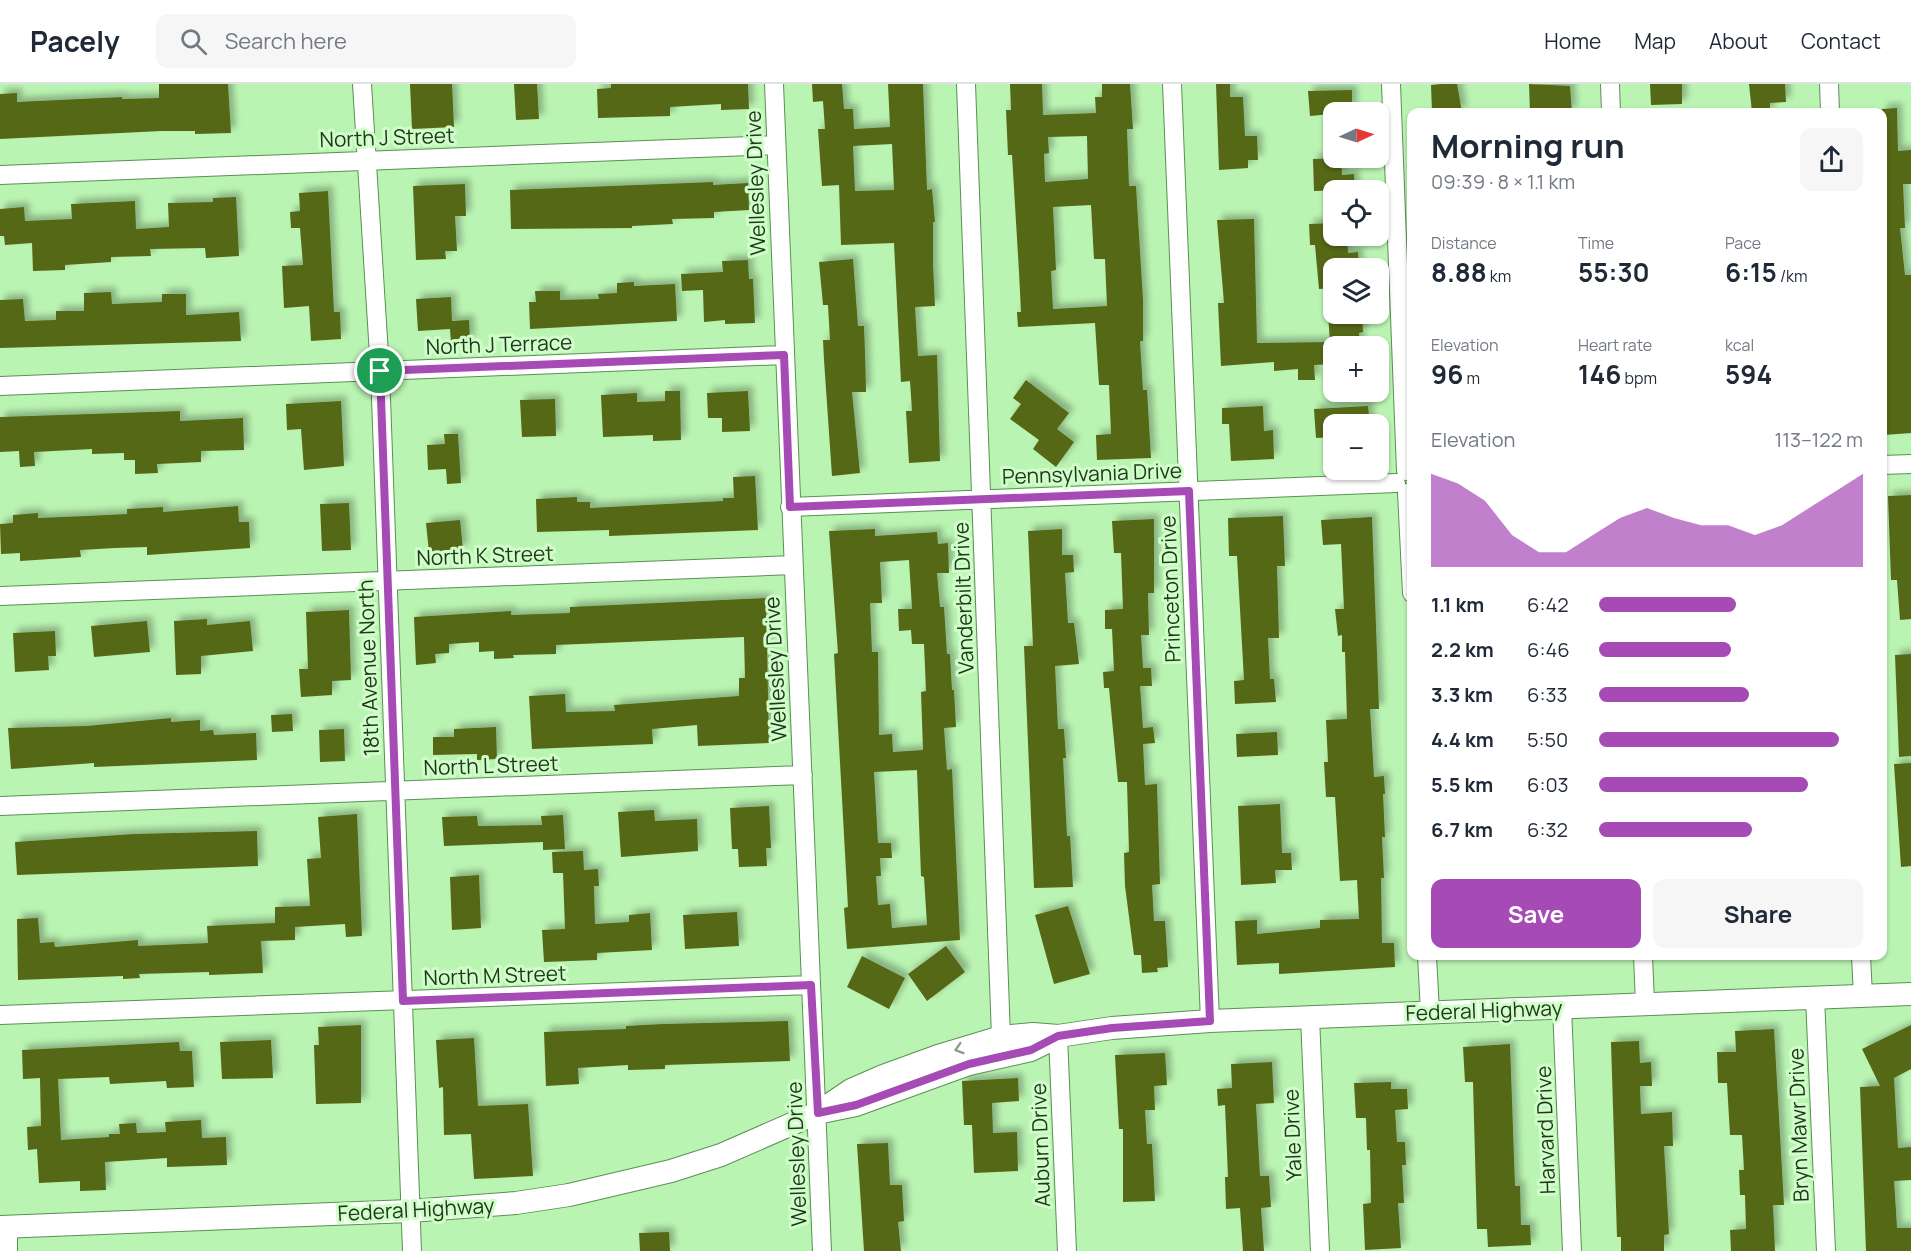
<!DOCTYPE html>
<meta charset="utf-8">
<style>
body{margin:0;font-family:Manrope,sans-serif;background:#f6f6f7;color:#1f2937;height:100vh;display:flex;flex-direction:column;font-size:22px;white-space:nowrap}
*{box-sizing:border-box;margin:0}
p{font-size:20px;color:#747a83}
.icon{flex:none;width:33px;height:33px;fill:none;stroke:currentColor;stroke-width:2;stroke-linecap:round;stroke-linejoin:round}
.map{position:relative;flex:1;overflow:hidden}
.side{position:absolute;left:1407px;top:24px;width:480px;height:852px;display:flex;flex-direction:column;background:#fff;border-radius:12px;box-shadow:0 2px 4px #0004}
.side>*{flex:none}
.needle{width:39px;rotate:86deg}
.buttons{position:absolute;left:1323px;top:18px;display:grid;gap:12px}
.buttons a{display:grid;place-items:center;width:66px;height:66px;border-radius:12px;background:#fff;box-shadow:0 2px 4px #0004;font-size:30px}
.pin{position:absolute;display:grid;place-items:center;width:51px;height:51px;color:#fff;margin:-26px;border:3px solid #fff;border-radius:50%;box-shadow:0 2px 6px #0007}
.round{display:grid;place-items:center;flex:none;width:63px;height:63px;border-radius:12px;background:#f6f6f7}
.head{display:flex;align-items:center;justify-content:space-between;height:102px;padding:0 24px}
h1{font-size:33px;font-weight:700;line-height:45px}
.stats{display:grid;grid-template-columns:repeat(3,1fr);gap:9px;height:102px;padding:6px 24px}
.stats div{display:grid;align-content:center}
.stats b{font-size:26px;font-weight:700}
.stats small{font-size:16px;font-weight:400}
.stats p{font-size:16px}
.chart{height:168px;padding:12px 24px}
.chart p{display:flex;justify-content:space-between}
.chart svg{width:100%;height:108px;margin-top:6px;fill:#a64bb6;opacity:.7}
.action{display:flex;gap:12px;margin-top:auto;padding:12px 24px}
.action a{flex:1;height:69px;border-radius:12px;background:#a64bb6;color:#fff;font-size:24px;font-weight:700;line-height:69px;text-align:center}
.action a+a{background:#f6f6f7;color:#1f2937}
ul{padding:0 24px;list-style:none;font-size:20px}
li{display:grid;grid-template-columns:96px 72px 1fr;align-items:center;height:45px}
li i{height:15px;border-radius:8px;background:#a64bb6}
header{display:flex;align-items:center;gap:36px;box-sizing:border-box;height:84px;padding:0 30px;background:#fff;border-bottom:2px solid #e0e1e3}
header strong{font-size:28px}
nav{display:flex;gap:33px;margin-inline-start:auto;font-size:21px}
.search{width:420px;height:54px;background:#f6f6f7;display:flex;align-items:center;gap:15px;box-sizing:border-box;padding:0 21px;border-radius:12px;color:#747a83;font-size:22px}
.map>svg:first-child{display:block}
.building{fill:#556817;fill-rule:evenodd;filter:url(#shadow)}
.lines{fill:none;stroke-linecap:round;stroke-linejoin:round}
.minor-casing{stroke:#5a9054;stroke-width:20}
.major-casing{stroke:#5a9054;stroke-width:24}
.minor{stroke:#fff;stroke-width:18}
.major{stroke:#fff;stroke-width:22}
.oneway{stroke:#8f9a8e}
.route-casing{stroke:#fff;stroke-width:12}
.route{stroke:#a64bb6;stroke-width:8}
.labels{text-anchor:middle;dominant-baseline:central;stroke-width:6;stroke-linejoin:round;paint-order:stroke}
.street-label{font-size:21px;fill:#1f361c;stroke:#d0fec9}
</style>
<header>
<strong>Pacely</strong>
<div class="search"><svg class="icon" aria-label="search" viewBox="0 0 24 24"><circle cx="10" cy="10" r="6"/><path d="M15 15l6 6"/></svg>Search here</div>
<nav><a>Home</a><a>Map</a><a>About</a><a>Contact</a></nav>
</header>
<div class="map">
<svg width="1911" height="1167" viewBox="0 0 1911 1167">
<defs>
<filter id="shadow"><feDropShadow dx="5" dy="-5" stdDeviation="3" flood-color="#0004"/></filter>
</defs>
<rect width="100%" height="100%" fill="#baf4b2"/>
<path class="building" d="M159,0H228L231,49L195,50V47H161L0,55V10L17,9V18L122,13V15L159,14Z
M410,0H452L454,43L412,45Z
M514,0H537L539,35L516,36Z
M611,0H748L749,25L721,26V20L670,23V32L598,34L597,5L611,4Z
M812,0H842L844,25H853L854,45L890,43L888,0H923L927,106L932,105L935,138H933V180L935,222L915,223L918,272L937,271L940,377L909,379L906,327H912L910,297L901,298L894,159L841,161L839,101L822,102L818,45H825L823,17L813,18ZM892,60L894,106L855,107L853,62Z
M1010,0H1042L1043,31L1096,29L1095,13H1102V0H1130L1133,45H1127L1129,102H1136L1143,216V257H1140L1143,306H1147L1151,374L1097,376L1096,351L1111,350L1109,301H1099L1095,239L1018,243L1017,228H1021L1019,188L1012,71H1008L1006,26H1011ZM1087,52L1088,95L1045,98L1044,70L1049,69L1048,53ZM1091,121L1094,175H1105L1107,222L1053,225L1051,187L1056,186L1053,123Z
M1216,0H1230V13H1243L1245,52H1257L1258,76H1248V84L1219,86Z
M1442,0H1457L1462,28H1432L1431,1Z
M1529,0L1570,2L1572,28H1530Z
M1650,0H1682V20L1651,21Z
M1749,0H1785L1786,18L1770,19V28H1752Z
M1352,6V28L1310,32L1308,7Z
M1897,24L1898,67L1911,66V100H1903L1905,144H1900L1905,191H1911V349L1884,351L1882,25Z
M1341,74L1342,91L1354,90L1355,106L1314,107L1313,75Z
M713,98V101L748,99L749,126L714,128V134L672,135L673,140L632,142V144L511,145L510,106Z
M465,100L466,132H455L457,167H445L446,175L416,176L413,102Z
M328,107L334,228H340L341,255L311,257L309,222L284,224L282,182L303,181L300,144H291L290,128L300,127L299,109Z
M236,113L239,172L206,174L205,164L150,165L151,172L111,173V178L65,181V186L33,187L32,159L5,161L4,152H0V125L24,123L25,137L72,135L71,120L135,117L136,145L169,143L168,119L213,118V114Z
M1254,135L1257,259L1330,258L1328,230H1362L1363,248L1359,249L1360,262H1334V280L1314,281L1315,296H1298V285L1274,287V278L1221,282L1218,219H1224L1217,136Z
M1334,139V152H1347L1348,169L1358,168L1359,184H1334V204L1319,205L1315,161H1310L1309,140Z
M853,175L858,242H864L865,268L866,308H852L860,389L832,392L824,276L823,256H830L828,221H823L819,178Z
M748,176L749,195H753L755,239L725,240V236L704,238L703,206L682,207L681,190L723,188L722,177Z
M634,198V202L675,200L677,237L530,245L529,218H536L535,207H560V216L599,215L598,210L617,209V199Z
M111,208L112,220L162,218V210H186V231L239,228L241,257L0,264V216L23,215L25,237L56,236V227H84V209Z
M451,213L452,237L469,236L470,257L451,258L450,245L418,247L416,215Z
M1026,296L1069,329L1057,345L1074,358L1056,383L1033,365L1039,356L1010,335L1021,320L1013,314Z
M665,307H680L681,356L653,357V351L603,353L601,311L637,309V318L665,317Z
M748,307L750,347L722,348V334H708L707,309Z
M555,315L556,352L522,353L520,316Z
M341,317L344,382L304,386L301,345L287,346L286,320Z
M1263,322L1264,347L1273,346L1274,375L1231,377L1229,340H1222V324Z
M1368,322L1370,340H1334V353L1316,354L1314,325Z
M180,327V337L243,334L244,366L201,367V378L157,380L158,389L135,390V376H124V369L92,370V365L34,368L35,382L20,383L19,367L0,368V333Z
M444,350H458L461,399L447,400L446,385L428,386L427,361L445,360Z
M755,392L758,446L609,452V446L537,448L536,415L577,413V418H590V424L723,417V414H734L733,393Z
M1911,411V535L1900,536L1897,496H1891L1888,412Z
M349,419L351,466L322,467L320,420Z
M238,422L239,438H249L250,464L147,471V463L115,464L80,466L81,473L20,477V469L1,470L0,440L13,439V431L38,429V434L86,432L127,430V425L163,423V428Z
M1283,432L1285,482H1277L1279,554H1268L1270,595H1274L1276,618L1235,620L1234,597L1244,596L1237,472H1229L1228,434Z
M1372,433L1379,625H1370L1374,693L1384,692L1385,710H1383L1385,753H1382L1384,794H1381L1382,859H1394L1395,883L1279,890V879L1237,881L1235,837L1257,836V850L1320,844V836L1359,835L1357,796L1340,797L1335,713H1326L1324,678H1328L1326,636L1347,635L1345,568H1342V551L1338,552L1335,525H1344L1341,460L1323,461L1321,436Z
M1154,435V509H1148L1149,551H1141L1143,584H1151L1152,602H1140L1143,644L1153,643L1155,659L1143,660L1145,701L1157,700L1160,800L1152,801L1154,837H1165L1168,883L1157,884L1158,888L1142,889L1141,871H1134L1125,802L1124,769L1129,768L1127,698H1118L1109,604H1104L1103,588L1114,587L1112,545H1105V526L1123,525L1121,469H1114L1112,437Z
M460,436L463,465L429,468L426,439Z
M875,445V452L937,448L938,460L948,459L949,489H937L940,523H944L947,570H950L952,606H954L956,643L944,644L947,686L952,685L960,856L847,865L844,824L848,823L834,570L838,569L829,447ZM909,476L912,525H898L899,547L911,546L912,560H924L926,607L921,608L923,666L893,668L892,650L879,651L878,568H872L870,519H882L880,478ZM917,686L921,792L924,793L927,841L892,844L890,820L878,821L876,792H881L880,774H892L891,759H878L874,688Z
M1062,445V471H1073L1074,488L1065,489L1068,539H1074L1079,580L1055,582L1058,645H1064L1066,674H1063L1067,752H1070L1073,803L1034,804L1024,562H1033L1028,447Z
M766,514L769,659L698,662L697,641L652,645L653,660L532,665L529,612L565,610L566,628L615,627L614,621L739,612V594H745L744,553L556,561V570L513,571L514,574L494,575V567L479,568V558L449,560V569L435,570L436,579L416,581L414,533L511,527V531L570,529V523Z
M349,526L351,596L332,597V611L301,613L299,585H308L306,528Z
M207,535V541L250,537L253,567L201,572V590L176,591L174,537Z
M147,537L150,568L94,573L91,542Z
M55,547L56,572H48L49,586L15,588L13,549Z
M1911,570V672L1899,673L1895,571Z
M292,630L293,647L272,648L271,631Z
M171,634V638L200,636V647L213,646L214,651L256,649L257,676L94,683V679L11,685L8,644L87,642Z
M496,643L497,675L477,676V670L433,671V653H454V645Z
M344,645L345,677L320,678L319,646Z
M1277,648L1278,671L1237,673L1236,650Z
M1911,679V782L1901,783L1894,680Z
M1280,720L1282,769H1291L1292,786H1275L1276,799L1241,801L1238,722Z
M769,722L771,764H766L767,782L739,783L738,765H732L730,724Z
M654,726L655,737L697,735L698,767L621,773L618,728Z
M357,730L362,852L346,853L345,840L295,843V856L261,857L263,889L209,891V888L139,890L140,894L123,895V892L18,896L17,835L38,834L40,859L54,858L55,863L138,856V862L208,859L207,842L275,839V823L310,822L307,775L321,774L318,733Z
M563,731L565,765L543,766V758L444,762L442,733L477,732L478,742L542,741L541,732Z
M257,747L258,782L17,791L15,758L134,750Z
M583,767L584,786L598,785L599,802H594L595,840L629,838V831L650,829L652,866L597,869V876L544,878L542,846L565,845L563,789H553L552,768Z
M479,791L481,844L452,846L450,793Z
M1068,822L1090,890L1054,900L1035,831Z
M737,828L739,862L685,865L683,831Z
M946,862L965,888L927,917L908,890Z
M862,872L905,894L889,925L847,903Z
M788,937L790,977L665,981V985L628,986V981L578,984L579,1000L546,1002L544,948L626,945V942L663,940Z
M361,941V1019L316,1020L314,961H319L318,943Z
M1911,941V985L1894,994L1898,1064L1911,1063V1096L1894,1097L1896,1127L1897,1144H1911V1167H1866L1860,1003L1880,1002L1862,965Z
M1774,945L1784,1121H1773L1775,1167H1731L1730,1146L1746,1145L1745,1111H1740L1739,1086H1744L1742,1051H1730L1727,999H1718L1717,968H1736L1735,947Z
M474,954L478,1022L528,1020L533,1092L474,1095L471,1050L444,1051L443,1003L439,1004L436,956Z
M271,956L273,994L222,995L220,958Z
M1639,957L1640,979L1651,978L1652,1002H1640L1641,1030L1672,1028L1673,1062H1664L1669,1150L1664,1151V1167H1621V1153H1617L1611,958Z
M179,958L180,967H192L194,1003L167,1004L166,997L110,1000L109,993L58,995L61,1056L109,1053V1050H120L119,1040L136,1039L137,1049L166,1048L165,1038L201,1036L202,1054L226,1053L227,1081L167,1083V1074L105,1078L106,1106L80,1107V1097L39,1099L37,1065L28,1066L27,1043L41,1042L40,994L23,995L22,966Z
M1510,960L1515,1102H1520L1521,1141H1530L1531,1161L1488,1163L1487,1145H1477L1473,998H1465L1463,963Z
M1165,969L1167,1001L1154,1002L1155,1026H1145L1147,1060H1152L1155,1117L1123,1118V1045H1119L1115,971Z
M1272,978L1274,1019L1256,1020L1260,1092H1269L1271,1123L1261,1124L1264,1167H1243L1240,1124L1226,1125L1225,1093H1228L1225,1021L1218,1022L1217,1005L1232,1004L1231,980Z
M1018,994L1019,1017L992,1019L993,1049L1017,1048L1018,1087L974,1089L972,1041H964L962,997Z
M1391,998V1005H1407L1408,1025L1395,1026L1397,1058H1405L1406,1081H1402L1404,1119H1398L1401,1164L1365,1166L1363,1120L1371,1119L1370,1066H1367L1366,1034H1356L1354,999Z
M888,1059L890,1101H902L904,1137L898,1138L901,1167H864L857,1060Z
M669,1148L670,1167H640L639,1149Z"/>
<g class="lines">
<g class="minor-casing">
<path id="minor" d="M362,0L380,287L412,1167
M774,0L822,1167
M966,0L1001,953
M1172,0L1210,937
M1391,0L1406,387
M1610,0L1611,28
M1829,0L1830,28
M0,91L776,61
M0,302L784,271
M1882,381L1911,380
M1407,409L1412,509
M790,423L1396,399
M0,512L793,481
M0,722L803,691
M1427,872L1430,928
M1643,872L1645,919
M1861,872L1863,912
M1815,913L1826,1167
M1562,923L1572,1167
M0,931L811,901
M1310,933L1320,1167
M1058,952L1067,1167
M8,1143V1167"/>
</g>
<g class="major-casing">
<path id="major" d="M817,1029L851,1006L883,992L938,972L1001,953L1033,950L1058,952L1112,944L1210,937L1911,910
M0,1143L410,1127L516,1119L569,1111L671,1087L721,1071L817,1029L856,1021L969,980L1031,966L1057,953"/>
</g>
<use href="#minor" class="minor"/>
<use href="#major" class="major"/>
</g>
<defs><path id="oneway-chevron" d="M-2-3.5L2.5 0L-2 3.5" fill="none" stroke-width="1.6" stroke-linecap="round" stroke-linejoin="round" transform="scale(1.5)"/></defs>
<use class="oneway" href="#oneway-chevron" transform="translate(959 965) rotate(163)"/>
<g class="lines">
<g class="route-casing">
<path id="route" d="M784,271L790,423L1189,407L1210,937L1112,944L1058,952L1031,966L969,980L856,1021L818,1029L811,901L403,917L380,287Z"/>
</g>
<use href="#route" class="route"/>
</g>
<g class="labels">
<g class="street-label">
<text transform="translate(387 53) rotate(-2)">North J Street</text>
<text transform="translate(755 99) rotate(-92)">Wellesley Drive</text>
<text transform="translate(499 260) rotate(-2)">North J Terrace</text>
<text transform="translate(1092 389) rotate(-2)">Pennsylvania Drive</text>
<text transform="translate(485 471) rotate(-2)">North K Street</text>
<text transform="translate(1170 505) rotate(-92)">Princeton Drive</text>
<text transform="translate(963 514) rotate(-92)">Vanderbilt Drive</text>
<text transform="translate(368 584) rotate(-92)">18th Avenue North</text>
<text transform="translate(775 585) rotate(-93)">Wellesley Drive</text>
<text transform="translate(491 681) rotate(-2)">North L Street</text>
<text transform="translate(495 891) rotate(-2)">North M Street</text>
<text transform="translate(1484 926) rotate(-2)">Federal Highway</text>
<text transform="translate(1798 1041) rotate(-92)">Bryn Mawr Drive</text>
<text transform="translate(1545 1046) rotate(-92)">Harvard Drive</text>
<text transform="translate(1292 1051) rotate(-92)">Yale Drive</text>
<text transform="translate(1040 1061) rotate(-92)">Auburn Drive</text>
<text transform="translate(796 1070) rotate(-92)">Wellesley Drive</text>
<text transform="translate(416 1125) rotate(-3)">Federal Highway</text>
</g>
</g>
</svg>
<div class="buttons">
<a><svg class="needle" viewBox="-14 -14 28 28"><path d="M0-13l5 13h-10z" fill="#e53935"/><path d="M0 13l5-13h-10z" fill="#747a83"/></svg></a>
<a><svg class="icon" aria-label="locate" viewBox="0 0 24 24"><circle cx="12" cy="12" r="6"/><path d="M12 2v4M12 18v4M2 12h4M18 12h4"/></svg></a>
<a><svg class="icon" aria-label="layers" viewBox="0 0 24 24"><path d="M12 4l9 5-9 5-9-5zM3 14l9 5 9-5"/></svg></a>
<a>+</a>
<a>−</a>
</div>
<div class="pin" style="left:380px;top:287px;background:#1e9e55"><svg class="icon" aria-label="arrive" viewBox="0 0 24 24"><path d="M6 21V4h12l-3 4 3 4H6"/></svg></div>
<section class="side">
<div class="head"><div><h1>Morning run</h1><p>09:39 · 8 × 1.1 km</p></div><a class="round"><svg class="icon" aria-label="share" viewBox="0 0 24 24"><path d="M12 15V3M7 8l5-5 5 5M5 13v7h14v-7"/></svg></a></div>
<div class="stats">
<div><p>Distance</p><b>8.88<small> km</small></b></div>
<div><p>Time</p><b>55:30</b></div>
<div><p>Pace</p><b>6:15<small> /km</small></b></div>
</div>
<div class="stats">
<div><p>Elevation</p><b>96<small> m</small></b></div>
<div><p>Heart rate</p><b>146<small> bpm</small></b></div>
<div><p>kcal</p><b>594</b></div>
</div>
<div class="chart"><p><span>Elevation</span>113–122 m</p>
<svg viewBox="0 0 160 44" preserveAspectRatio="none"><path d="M0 44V6L10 10L20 17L30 31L40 38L50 38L60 31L70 24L80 20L90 24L100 27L110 27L120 31L130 27L140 20L150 13L160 6V44z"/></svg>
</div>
<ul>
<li><b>1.1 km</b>6:42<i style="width:52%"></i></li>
<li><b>2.2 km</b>6:46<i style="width:50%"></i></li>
<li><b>3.3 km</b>6:33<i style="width:57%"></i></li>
<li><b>4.4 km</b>5:50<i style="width:91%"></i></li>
<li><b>5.5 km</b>6:03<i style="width:79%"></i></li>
<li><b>6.7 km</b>6:32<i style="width:58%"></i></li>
</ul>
<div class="action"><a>Save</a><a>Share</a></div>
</section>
</div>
